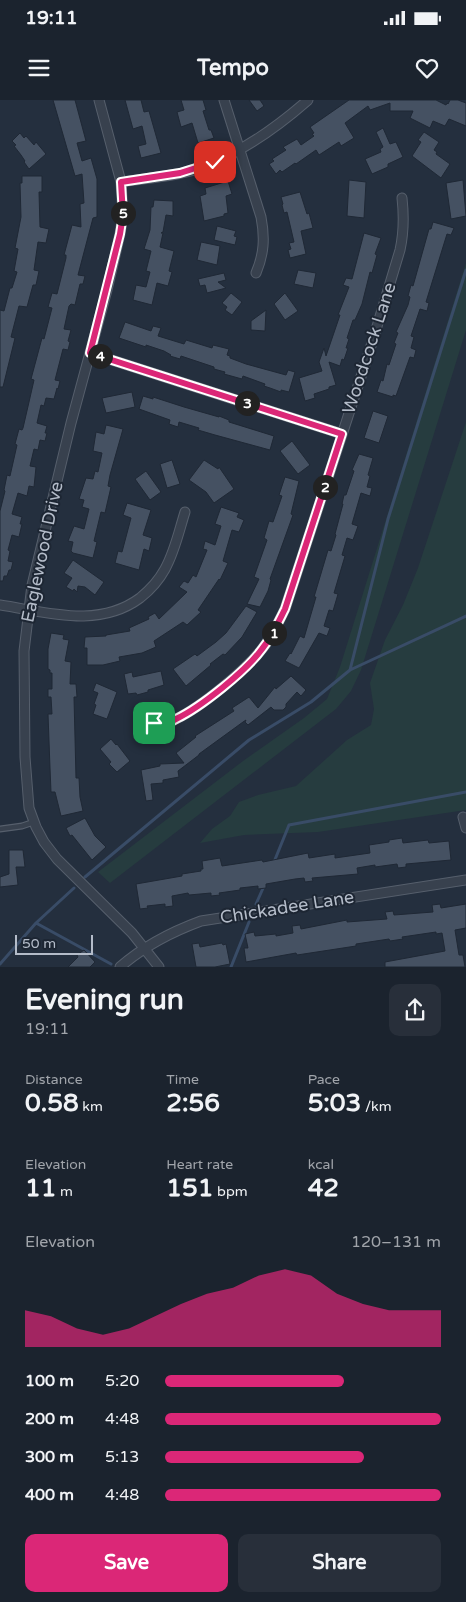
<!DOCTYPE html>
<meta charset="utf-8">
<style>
body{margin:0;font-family:"Varela Round",sans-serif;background:#282f3a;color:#f1f3f6;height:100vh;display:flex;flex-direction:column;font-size:19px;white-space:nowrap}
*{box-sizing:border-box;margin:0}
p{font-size:16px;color:#a0a4aa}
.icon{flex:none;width:28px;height:28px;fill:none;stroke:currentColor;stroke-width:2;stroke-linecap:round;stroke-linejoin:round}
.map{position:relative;height:867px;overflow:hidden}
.sheet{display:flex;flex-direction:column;background:#1b232e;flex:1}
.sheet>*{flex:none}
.scale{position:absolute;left:15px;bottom:12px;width:78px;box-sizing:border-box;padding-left:5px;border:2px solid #b4bcc9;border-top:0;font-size:14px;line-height:18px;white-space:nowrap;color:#b4bcc9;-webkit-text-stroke:4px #1d2633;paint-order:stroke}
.pin{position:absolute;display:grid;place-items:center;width:42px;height:42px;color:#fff;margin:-21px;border-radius:10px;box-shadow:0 2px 8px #0006}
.km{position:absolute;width:25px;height:25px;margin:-12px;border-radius:50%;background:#222;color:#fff;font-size:14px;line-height:25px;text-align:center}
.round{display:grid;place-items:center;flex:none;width:52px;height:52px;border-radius:10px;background:#282f3a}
.summary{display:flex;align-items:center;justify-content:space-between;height:85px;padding:0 25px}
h1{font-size:28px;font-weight:700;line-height:38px}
.metrics{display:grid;grid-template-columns:repeat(3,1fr);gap:8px;height:85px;padding:5px 25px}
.metrics div{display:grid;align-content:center}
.metrics b{font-size:25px;font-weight:700}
.metrics small{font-size:14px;font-weight:400}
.metrics p{font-size:14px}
.chart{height:140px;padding:10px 25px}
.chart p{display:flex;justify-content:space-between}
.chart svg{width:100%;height:90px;margin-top:5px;fill:#db2777;opacity:.7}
.cta{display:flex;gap:10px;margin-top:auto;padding:10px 25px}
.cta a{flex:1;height:58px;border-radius:10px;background:#db2777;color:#fff;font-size:20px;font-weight:700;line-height:58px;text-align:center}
.cta a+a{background:#282f3a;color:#f1f3f6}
ul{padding:0 25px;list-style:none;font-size:16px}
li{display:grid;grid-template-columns:80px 60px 1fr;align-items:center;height:38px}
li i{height:12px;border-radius:6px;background:#db2777}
.status{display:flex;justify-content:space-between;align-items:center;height:35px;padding:0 25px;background:#1b232e;direction:ltr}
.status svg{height:14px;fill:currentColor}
header{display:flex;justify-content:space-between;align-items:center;height:65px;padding:0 25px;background:#1b232e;font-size:22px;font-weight:700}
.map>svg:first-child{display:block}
.green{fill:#263c3f}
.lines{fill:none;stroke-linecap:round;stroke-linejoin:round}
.stream{stroke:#394c67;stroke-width:3}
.building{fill:#455162;stroke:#1f2835}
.service-casing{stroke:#565f6c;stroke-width:7}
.minor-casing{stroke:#565f6c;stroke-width:11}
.service{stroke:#38414e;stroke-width:4.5}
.minor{stroke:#38414e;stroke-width:9}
.route-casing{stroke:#fff;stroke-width:10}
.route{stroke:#db2777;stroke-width:6}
.labels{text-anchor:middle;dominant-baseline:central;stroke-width:4;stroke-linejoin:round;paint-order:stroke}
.street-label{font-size:18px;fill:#b4bcc9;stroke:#1d2633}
</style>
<div class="status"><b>19:11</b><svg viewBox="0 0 49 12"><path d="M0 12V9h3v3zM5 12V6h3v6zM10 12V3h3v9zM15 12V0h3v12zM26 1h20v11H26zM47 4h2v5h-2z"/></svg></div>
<header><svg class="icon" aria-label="menu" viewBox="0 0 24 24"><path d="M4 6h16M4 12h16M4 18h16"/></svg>Tempo<svg class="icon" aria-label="heart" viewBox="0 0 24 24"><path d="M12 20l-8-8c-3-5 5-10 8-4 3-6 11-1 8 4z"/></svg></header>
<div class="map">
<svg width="466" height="867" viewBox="0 0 466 867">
<rect width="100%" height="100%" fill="#242f3e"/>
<path class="green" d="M466,163V230L361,570L351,591L336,609L110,783L98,772L243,661L304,618L327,599L340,567Z
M466,322V710L318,732L244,735L200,743L212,729L230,716L239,702L258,695L296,686L347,640L371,625L374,609L370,583L385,540L403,505L418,468Z"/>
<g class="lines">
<path class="stream" d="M350,570L388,419L466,170
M274,762L289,725L466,692
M85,777L249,640L311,602L350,570L466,516
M256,804L264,786
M36,823L111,864
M0,864L36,823L74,788
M231,867L249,822"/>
</g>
<path class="building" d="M53,0H75L86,41L77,43L82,61L91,58L97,79V117L93,118L78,175L85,176L83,184H80L75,205L71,204L69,206L64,229L71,230L68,241L70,242L68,250L63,249L55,280L60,281L58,289L57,288L54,299L46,298L44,306L41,305L37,323L47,326L45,333H47L45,341L40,340L38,350L34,349L30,366L36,367L34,387L29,386L27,396L18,393L12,414L22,417L20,424H22L19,437L12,435L8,450L10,451L8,461L13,462L11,470H9L7,476H4L3,481H0V411L5,391L4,390L7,375L10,376L17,345L15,344L19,329L22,330L23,328L29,302L34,280L31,279L42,238L44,239L52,208L48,207L52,193L57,194L66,158V155H64L72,125L81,127L80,104L84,103L82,74L75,76Z
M125,0H141L144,12L149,11L161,53L141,58L138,46L146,44L142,26L133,29Z
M181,0H203L206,10L203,11L209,30H211L214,38L198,43L192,23L181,27L177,12L184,10Z
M249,0H260L264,6L257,11Z
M349,0H436L446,5L447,3L448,4L450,0H458L466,3V26L449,19L445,26L433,21L430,28L410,18L413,11H390V3L370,10L368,6L345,23L354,38L341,46L339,42L319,55L316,50L296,64L295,63L282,72L280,70L276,74L269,64L274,61L272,59L286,50L283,47L297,39L301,45L314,36L312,34L314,33L310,27Z
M383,28L390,44L396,42L403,57L388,64V67L372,74L365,59L381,52L380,49L383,47L376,32Z
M424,32L439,42L434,50L437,52L436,54L450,64L441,78L412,56L421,42L418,40Z
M20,33L24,38L26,36L34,45L36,42L46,54L29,69L24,62L25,61L21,55L14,46L16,45L12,41Z
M22,76H42V92H39L40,127L49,129L46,143L38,142L34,170L39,171L36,185H33L27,207L19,206L11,237L15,238L3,287H0V210L4,211L10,188H12L17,172L14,171L18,149L15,148L21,117L20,83H22Z
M349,80L366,82L364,118L347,116Z
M463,80L466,116L451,119L446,83Z
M228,81L232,94L226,96L228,113L224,114V116L204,121L200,96L206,94L205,88Z
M300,92L307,114L309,113L313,128L301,131L306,154L290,158L288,150L291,149L289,143L294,142L287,112L284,113L282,105L283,104L281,97Z
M154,100L173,101V116L166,115L163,132L161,133H163L160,147L174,151L169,171L172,172L168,186L157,183L152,205L133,200L136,185L146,187L150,172L146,171L151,151L144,149L150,130L151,107H153Z
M433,122L454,128L451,135L447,134L426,202L429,203L427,211L420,209L411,236L414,237L411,248L416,250L414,258L410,257L396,296L393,295V297L377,292L381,280L383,281L387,264L389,265L396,244L394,243L398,233L396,232L408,205L410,197L408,196L411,185L413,186L429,129H431Z
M217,126L236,131L234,136L237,137L235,145L214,140Z
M364,133L381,138L375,154L377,155L372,173L370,172L362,204L355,220H353L347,238L349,239L346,248H348L344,260L342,259L340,266L329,262L336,285L329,287V289L314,294L315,298L305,301L299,278L322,271L319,262L324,248L326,256L340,215H338L349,187L343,185L346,178L352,179Z
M201,142L220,146L217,165L197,160Z
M298,170L316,173L313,188L294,184Z
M224,173L226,180L218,182L226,188L207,193L205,185L200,186L198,179Z
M231,193L242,202L232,215L225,210L227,207L222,203Z
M285,193L298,211L285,220L274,204Z
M266,210L265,231L251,230V221Z
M125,222L151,231L153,226L161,228L158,236L184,244L186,240L212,248L213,245L229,249L227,255L230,256V258L246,264L286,275L288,270L295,272L289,292L281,290V292L270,288L264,286L265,284L243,276L242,279L224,274L225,272L214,269V267L181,256L180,259L170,256L171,255L164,251L146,245V247L119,238Z
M132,292L135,307L106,313L102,298Z
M143,296L153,299V297L184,307L219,317V316L229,320V322L274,336L270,350L215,335L198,330L199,328L179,322L178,327L169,324L170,320L139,309Z
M373,311L388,316L379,343L364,338Z
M106,325L123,329L110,375L108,386L111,387L105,413L101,412L94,441L97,442L93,458L73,453L71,451L73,442L68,441L74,426L84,429L89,409L82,407L84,400L79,399L86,378L93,379L95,371L98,372L102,353L93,351L96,332L104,334Z
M292,341L310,365L298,374L280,351Z
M359,354L373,358L368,375L370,376L367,387L372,388L370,396L361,393L352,424L358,426L353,440L347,438L342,455L345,456L334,493L338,494L333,511L329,510L324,526L330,528L327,536L319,533L299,568L285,561L290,553L291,554L300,536L304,538L316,497H314L328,450L331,451L336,435L335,434L343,404H342L344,395H346L354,371L352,370Z
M172,360L180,384L167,388L160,364Z
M204,360L218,369L219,367L234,389L214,403L206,392L189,380Z
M146,371L161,392L150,400L135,379Z
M285,377L299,381L291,414L293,415L270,479L271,480L268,491L260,507L247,504L259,479L254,477L267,440L264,438L269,421L273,422L282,396L279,395Z
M127,403L151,410L143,435L152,438L149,451L144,449L139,470L115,463L118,451L122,452L131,418L123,415Z
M221,407L239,413L237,417L244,420L239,432L232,430L223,461L228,463L220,480L219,479L198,510L201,512L187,525L183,522L154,541L156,547L142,553L119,557L120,561L103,565H87V548H84L85,537L106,536V535L130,531L129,528L149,519L148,517L155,513L159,519L187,492L179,487L184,481L188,483L193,475L196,477L207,450L203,449L205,441L215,445L221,426L215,424Z
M73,460L104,482L95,495L85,487L78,486L77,492L74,489L73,491L66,487L72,478L64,473Z
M246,506L257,512L242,537L225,555L223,554L210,564L211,565L186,586L173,569L195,554L197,556L216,542L226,533Z
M51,533L64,535L63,539L69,540L65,561L71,562L70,584H76L77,597H74L76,678H79L80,697L83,711L61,716L55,692H51L50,668L48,614H52L51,597H48V589H52V573H50V570L48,569V549Z
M161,571L164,585L148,590V592L137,595L136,593L128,594L124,574L132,572L133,577Z
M291,576L306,590L301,596L297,592L286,604V607L283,610H274L271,607L248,625L245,622L246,620L243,622L199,654V655L178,671L179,677L163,680V683L151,684L153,700L146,701L141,670L160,666V664L184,663L176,653L196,637L195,636L234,611L232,608L249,597L258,608L275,587L276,589Z
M96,583L117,592L107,619L93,614L96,605L94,604L98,593L93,591Z
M111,639L116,645L117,644L130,661L117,672L109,664L111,662L100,649Z
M85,718L95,736L106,747L92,760L72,735L70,736L66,728Z
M402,738L403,743L428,740L429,743L449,741L451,760L406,764V767L398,768L397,764L375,767V765L357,768L358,774L312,778L313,781L305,782L304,778L295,779L266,784V788L258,789V786L240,788V790L219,793L220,795L211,796V793L189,795L188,793L172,796L173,806L165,807V804L147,806L148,808L140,809L136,784L182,776V774L201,771V769H203L202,761L220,758L222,766L262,760L263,762L308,753L309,758L335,754V758L370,753L369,745L389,742V740Z
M9,750H23L25,767H16L18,785L0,787V777L9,774Z
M440,804L441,808L466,804V828L455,830L459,855H463L465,867H385V862L445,851L442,833L436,834V832L402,837L403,839L390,841L389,839L356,844V846L297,855L296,853L246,862L244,848H248L245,834L254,832L255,836L276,834V836L293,833L292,826L300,825L301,829L347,820V822L387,819L385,812L393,811L394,815L433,812L432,805Z
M199,843L200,847L222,843L223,845L226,844L230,864L215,867H196L192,844Z
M84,850L95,862L90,867H68L78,857L77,855Z"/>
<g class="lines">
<g class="service-casing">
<path id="service" d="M0,729L22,726L34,722"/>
</g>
<g class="minor-casing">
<path id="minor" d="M99,0L121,82L123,115L120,134L107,190L71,323L32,485L24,551L25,657L29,708L36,727L44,742L57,759L132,833L159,867
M224,0L261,117C265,138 264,154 256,173
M121,82C146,78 173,77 197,69C238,55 276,28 308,0
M90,253L342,334
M0,505C47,512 98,529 140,498C150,490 159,480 165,469C175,451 179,431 185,412
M154,623C161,624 170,623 176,619C201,607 245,571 262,549C272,537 278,523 285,509L372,243L400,150C404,132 404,116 402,98
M463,717L466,728
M120,867C144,846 171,832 201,821L466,780"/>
</g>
<use href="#service" class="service"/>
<use href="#minor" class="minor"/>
</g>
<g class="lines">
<g class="route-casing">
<path id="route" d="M154,623C161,624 170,623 176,619C201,607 246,571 262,549C272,537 278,523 285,509L342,334L90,253L120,134L123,115L121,82L180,73L215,62"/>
</g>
<use href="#route" class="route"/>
</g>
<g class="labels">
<g class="street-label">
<text transform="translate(369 248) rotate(-72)">Woodcock Lane</text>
<text transform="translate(42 452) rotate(-78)">Eaglewood Drive</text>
<text transform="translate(287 807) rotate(-9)">Chickadee Lane</text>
</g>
</g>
</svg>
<div class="scale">50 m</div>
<div class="pin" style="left:154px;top:623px;background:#1e9e55"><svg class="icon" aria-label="arrive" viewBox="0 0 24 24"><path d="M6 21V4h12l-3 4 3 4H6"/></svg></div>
<div class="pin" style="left:215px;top:62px;background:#d93025"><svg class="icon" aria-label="check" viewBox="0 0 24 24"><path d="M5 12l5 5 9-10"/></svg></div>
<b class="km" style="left:274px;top:533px">1</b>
<b class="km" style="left:325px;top:387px">2</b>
<b class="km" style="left:247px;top:303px">3</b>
<b class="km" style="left:100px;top:256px">4</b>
<b class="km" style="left:123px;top:113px">5</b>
</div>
<section class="sheet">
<div class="summary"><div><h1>Evening run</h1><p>19:11</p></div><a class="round"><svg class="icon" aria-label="share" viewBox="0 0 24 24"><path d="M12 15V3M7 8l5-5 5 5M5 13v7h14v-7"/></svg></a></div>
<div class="metrics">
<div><p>Distance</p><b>0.58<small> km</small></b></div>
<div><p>Time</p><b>2:56</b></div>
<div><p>Pace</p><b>5:03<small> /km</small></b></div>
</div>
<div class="metrics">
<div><p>Elevation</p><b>11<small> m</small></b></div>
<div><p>Heart rate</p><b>151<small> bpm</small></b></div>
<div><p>kcal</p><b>42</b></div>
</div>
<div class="chart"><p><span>Elevation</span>120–131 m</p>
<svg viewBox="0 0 160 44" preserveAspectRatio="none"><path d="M0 44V26L10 29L20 35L30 38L40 35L50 29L60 23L70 18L80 15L90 9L100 6L110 9L120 18L130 23L140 26L150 26L160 26V44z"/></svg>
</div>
<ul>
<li><b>100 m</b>5:20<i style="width:65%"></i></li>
<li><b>200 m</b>4:48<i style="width:100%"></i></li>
<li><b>300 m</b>5:13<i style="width:72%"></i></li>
<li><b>400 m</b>4:48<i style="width:100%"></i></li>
</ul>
<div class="cta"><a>Save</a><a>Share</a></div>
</section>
